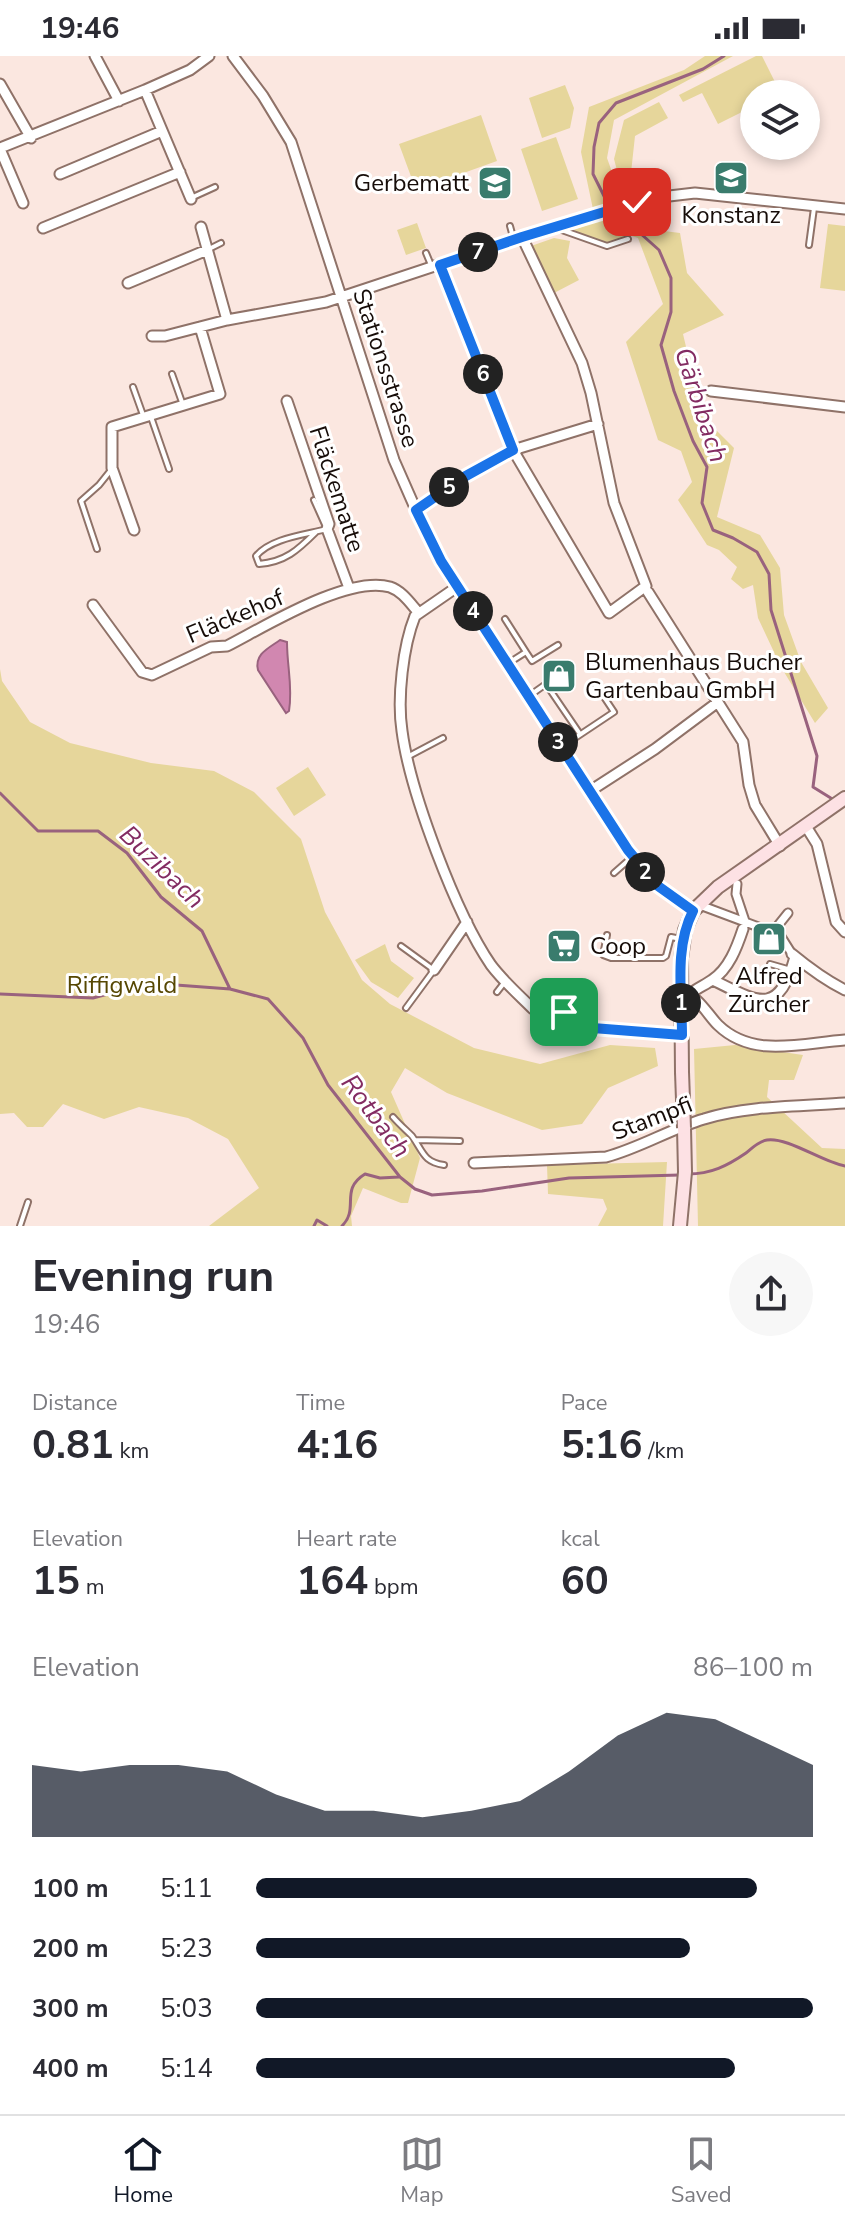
<!DOCTYPE html>
<meta charset="utf-8">
<style>
body{margin:0;font-family:"Nunito Sans",sans-serif;background:#f7f7f7;color:#2b2b33;height:100vh;display:flex;flex-direction:column;font-size:30px;white-space:nowrap}
*{box-sizing:border-box;margin:0}
p{font-size:26px;color:#7c7c81}
.icon{flex:none;width:44px;height:44px;fill:none;stroke:currentColor;stroke-width:2;stroke-linecap:round;stroke-linejoin:round}
.map{position:relative;height:1170px;overflow:hidden}
.side{display:flex;flex-direction:column;background:#fff;flex:1}
.side>*{flex:none}
.tools{position:absolute;left:740px;top:24px;display:grid;gap:16px}
.tools a{display:grid;place-items:center;width:80px;height:80px;border-radius:50%;background:#fff;box-shadow:0 4px 12px #0003;font-size:40px}
.pin{position:absolute;display:grid;place-items:center;width:68px;height:68px;color:#fff;margin:-34px;border-radius:16px;box-shadow:0 4px 12px #0006}
.km{position:absolute;width:40px;height:40px;margin:-20px;border-radius:50%;background:#222;color:#fff;font-size:22px;line-height:40px;text-align:center}
.round{display:grid;place-items:center;flex:none;width:84px;height:84px;border-radius:42px;background:#f7f7f7}
.overview{display:flex;align-items:center;justify-content:space-between;height:136px;padding:0 32px}
h1{font-size:44px;font-weight:700;line-height:60px}
.stats{display:grid;grid-template-columns:repeat(3,1fr);gap:12px;height:136px;padding:8px 32px}
.stats div{display:grid;align-content:center}
.stats b{font-size:40px;font-weight:700}
.stats small{font-size:22px;font-weight:400}
.stats p{font-size:22px}
.chart{height:224px;padding:16px 32px}
.chart p{display:flex;justify-content:space-between}
.chart svg{width:100%;height:144px;margin-top:8px;fill:#111827;opacity:.7}
ul{padding:0 32px;list-style:none;font-size:26px}
li{display:grid;grid-template-columns:128px 96px 1fr;align-items:center;height:60px}
li i{height:20px;border-radius:10px;background:#111827}
.status{display:flex;justify-content:space-between;align-items:center;height:56px;padding:0 40px;background:#fff;direction:ltr}
.status svg{height:22px;fill:currentColor}
.menu{display:flex;justify-content:space-around;align-items:center;height:112px;border-top:2px solid #e1e1e2;background:#fff;font-size:22px;color:#7c7c81}
.menu a{display:grid;justify-items:center;gap:4px}
.menu .current{color:#111827}
.map>svg:first-child{display:block}
.green{fill:#e6d69b}
.water{fill:#d187b0;stroke:#99627e;stroke-width:2}
.lines{fill:none;stroke-linecap:round;stroke-linejoin:round}
.stream{stroke:#99627e;stroke-width:3}
.service-casing{stroke:#8f7268;stroke-width:8}
.pedestrian-casing{stroke:#8f7268;stroke-width:11}
.minor-casing{stroke:#8f7268;stroke-width:13}
.secondary-casing{stroke:#8f7268;stroke-width:16}
.service{stroke:#fff;stroke-width:4}
.pedestrian{stroke:#fff;stroke-width:7}
.minor{stroke:#fff;stroke-width:9}
.secondary{stroke:#fde1e4;stroke-width:12}
.secondary-bridge-casing{stroke:#8f7268;stroke-width:16;stroke-linecap:butt}
.secondary-bridge{stroke:#fde1e4;stroke-width:12}
.route-casing{stroke:#fff;stroke-width:16}
.route{stroke:#1a73e8;stroke-width:10}
.labels{text-anchor:middle;dominant-baseline:central;stroke-width:6;stroke-linejoin:round;paint-order:stroke}
.poi-label{font-size:24px;fill:#160c08;stroke:#fff}
.street-label{font-size:24px;fill:#160c08;stroke:#fff}
.park-label{font-size:24px;fill:#564702;stroke:#fff}
.water-label{font-size:26px;font-style:italic;fill:#832c62;stroke:#fff}
</style>
<div class="status"><b>19:46</b><svg viewBox="0 0 49 12"><path d="M0 12V9h3v3zM5 12V6h3v6zM10 12V3h3v9zM15 12V0h3v12zM26 1h20v11H26zM47 4h2v5h-2z"/></svg></div>
<div class="map">
<svg width="845" height="1170" viewBox="0 0 845 1170">
<rect width="100%" height="100%" fill="#fbe7e0"/>
<path class="green" d="M705,0H733L614,64L607,102L623,147L594,158L581,96L589,51L684,14Z
M756,0H762L780,36L754,38V50L718,68L702,37L683,46L679,39Z
M565,29L574,52L570,72L542,82L529,42Z
M659,46L668,62L635,80L630,126L619,122L614,103L624,64Z
M481,59L497,105L416,134L399,88Z
M556,81L578,143L542,155L521,93Z
M641,150L664,175L680,177L687,217L724,259L683,278L692,316L696,354L734,392L717,461L760,479L780,512L784,559L801,606L828,652L815,667L781,611L758,562L753,529L743,533L731,523L737,511L719,494L707,489L678,444L692,426L681,395L658,384L626,286L663,248L638,182L632,180L607,190L573,174Z
M417,167L426,192L406,199L397,174Z
M828,168L845,170V235L820,232Z
M554,182L570,185L567,202L579,224L554,237L531,190Z
M0,613L2,625L30,666L70,687L151,707L214,715L254,736L301,783L325,856L362,924L390,948L474,992L540,1008L610,989L655,992L658,1010L608,1032L582,1068L542,1074L447,1037L405,1012L391,1036L420,1102L408,1147H401L363,1132L351,1160L352,1170H209L259,1132L228,1083L188,1062L139,1051L104,1063L63,1048L43,1071H27L14,1057L0,1058Z
M308,711L326,739L294,760L276,732Z
M385,888L391,905L414,922L398,942L371,926L355,904Z
M735,989L803,999L794,1024H769L767,1041L822,1092L845,1093V1170H698L694,993Z
M667,1106L663,1170H598L607,1153L603,1143L548,1138L547,1109Z"/>
<path class="water" d="M280,584L287,586C287,611 293,631 289,655L286,657L258,614C254,598 269,592 280,584Z"/>
<g class="lines">
<path class="stream" d="M606,144L593,118L594,91L599,67L616,47L703,13L724,0
M622,161L659,194L671,222V256L661,289L674,335L693,385L707,411L702,447L713,474L733,482L757,496L769,518L771,554L817,700L813,731L834,744
M0,737L38,775H98L127,797L161,841L202,875L230,933
M0,938L93,942L149,927L230,933L268,943L303,982L328,1029L400,1121L415,1133L432,1139L482,1135L569,1122L680,1119
M688,1118C711,1118 727,1110 746,1097C752,1092 759,1085 767,1084C788,1081 822,1106 845,1110
M314,1170L317,1164L327,1170
M342,1170C360,1152 339,1134 365,1118L380,1122L399,1121"/>
<g class="service-casing">
<path id="service" d="M193,141L215,131
M510,170L513,181
M559,173L607,190L628,183
M809,189L814,152
M209,193L221,187
M426,197L431,209
M172,318L183,349
M133,331L143,359
M151,361L169,413
M314,444L327,473C304,479 271,482 256,500L259,508C285,506 298,494 316,476
M97,493L81,445L99,429L111,414
M505,563L526,596L507,608
M526,596L532,605L558,589
M529,640L546,628L580,678
M563,690L614,656L596,629
M409,700L443,682
M614,817L631,802
M607,879L603,899L611,902H663L666,900L671,881L681,883
M401,890L434,914L406,952
M770,908L791,914
M560,935C563,950 564,962 578,970
M497,936L504,927
M393,1061C399,1068 406,1074 412,1080C423,1095 423,1106 444,1109
M415,1084L460,1085
M20,1170L28,1146"/>
</g>
<g class="pedestrian-casing">
<path id="pedestrian" d="M737,828L736,838L746,868
M705,851L780,879L792,898
M772,877L788,857"/>
</g>
<g class="minor-casing">
<path id="minor" d="M95,0L119,45
M233,0L263,40L291,86L394,404L416,454L441,505L628,794L658,830L693,855
M0,28L31,82
M145,34L191,143
M0,92L145,34L190,14L209,0
M0,93L23,147
M60,118L162,75
M201,171L227,264
M43,172L180,116
M440,209L513,394L609,557L646,530L614,447L591,337L582,307L522,181
M128,227L207,194
M152,280H165L227,264L326,246L522,181L652,142L695,137L845,153
M711,335L845,351
M287,345L329,468L327,473L349,532
M416,454L464,421L513,394L598,368
M134,474L112,412V371L220,338L200,271
M457,531L415,560C403,590 397,642 402,675C410,736 456,858 491,909C503,925 519,939 533,953
M648,536L743,686L749,729L755,749L780,790
M93,549L142,616L152,619L211,591L227,590C266,570 348,519 390,531C402,535 410,547 418,556
M590,735L655,693L718,646
M807,772L817,788L836,866L845,876
M792,898C809,912 825,924 845,934
M434,914L467,866
M713,924C759,947 779,960 795,901
M681,936C698,939 707,958 718,969C753,1003 802,987 845,984
M690,938C697,932 705,929 712,924C729,913 737,891 743,873
M580,971L682,979
M474,1107L606,1101C640,1092 670,1073 704,1063C744,1050 802,1050 845,1047"/>
</g>
<g class="secondary-casing">
<path id="secondary" d="M682,1016L681,902L685,874L693,855L718,831L845,742
M680,1170L685,1116L684,1072"/>
</g>
<use href="#service" class="service"/>
<use href="#pedestrian" class="pedestrian"/>
<use href="#minor" class="minor"/>
<use href="#secondary" class="secondary"/>
<g class="secondary-bridge-casing">
<path id="secondary-bridge" d="M682,1016L684,1072"/>
</g>
<use href="#secondary-bridge" class="secondary-bridge"/>
</g>
<g class="lines">
<g class="route-casing">
<path id="route" d="M564,956L571,966L580,971L682,979C682,938 674,892 693,855L658,830L628,794L441,505L416,454L464,421L513,394L440,209L522,181L637,146"/>
</g>
<use href="#route" class="route"/>
</g>
<defs>
<g id="school-square" transform="scale(1.8)"><rect x="-9" y="-9" width="18" height="18" rx="4" fill="#3a7c6d" stroke="#fff"/><path d="M0-5L7-2L0 1L-7-2ZM-4 1L0 2.5L4 1V4Q0 6-4 4Z" fill="#fff"/></g>
<g id="shop-square" transform="scale(1.8)"><rect x="-9" y="-9" width="18" height="18" rx="4" fill="#3a7c6d" stroke="#fff"/><path d="M-5-2.5h2.3a2.7 3.5 0 0 1 5.4 0H5L5.5 6h-11ZM-1.5-2.5h3a1.5 2.3 0 0 0-3 0Z" fill="#fff"/></g>
<g id="supermarket-square" transform="scale(1.8)"><rect x="-9" y="-9" width="18" height="18" rx="4" fill="#3a7c6d" stroke="#fff"/><path d="M-6-5.5h2.5l.6 2H6L4.5 2H-2.5L-4.4-4H-6ZM-1.5 3.2a1.3 1.3 0 1 0 .1 0ZM3 3.2a1.3 1.3 0 1 0 .1 0Z" fill="#fff"/></g>
</defs>
<g fill-rule="evenodd">
<use href="#school-square" x="731" y="122"/>
<use href="#school-square" x="495" y="127"/>
<use href="#shop-square" x="559" y="620"/>
<use href="#shop-square" x="769" y="883"/>
<use href="#supermarket-square" x="564" y="890"/>
</g>
<g class="labels">
<g class="poi-label">
<text x="469" y="127" text-anchor="end">Gerbematt</text>
<text x="731" y="159">Konstanz</text>
<text x="585" y="606" text-anchor="start">Blumenhaus Bucher<tspan x="585" dy="28">Gartenbau GmbH</tspan></text>
<text x="590" y="890" text-anchor="start">Coop</text>
<text x="769" y="920">Alfred<tspan x="769" dy="28">Zürcher</tspan></text>
</g>
<g class="street-label">
<text transform="translate(386 312) rotate(72)">Stationsstrasse</text>
<text transform="translate(337 433) rotate(72)">Fläckematte</text>
<text transform="translate(235 560) rotate(-23)">Fläckehof</text>
<text transform="translate(652 1062) rotate(-21)">Stampfi</text>
</g>
<g class="park-label">
<text x="122" y="929">Riffigwald</text>
</g>
<g class="water-label">
<text transform="translate(701 349) rotate(72)">Gärbibach</text>
<text transform="translate(162 811) rotate(44)">Buzibach</text>
<text transform="translate(376 1060) rotate(53)">Rotbach</text>
</g>
</g>
</svg>
<div class="tools">
<a><svg class="icon" aria-label="layers" viewBox="0 0 24 24"><path d="M12 4l9 5-9 5-9-5zM3 14l9 5 9-5"/></svg></a>
</div>
<div class="pin" style="left:564px;top:956px;background:#1e9e55"><svg class="icon" aria-label="arrive" viewBox="0 0 24 24"><path d="M6 21V4h12l-3 4 3 4H6"/></svg></div>
<div class="pin" style="left:637px;top:146px;background:#d93025"><svg class="icon" aria-label="check" viewBox="0 0 24 24"><path d="M5 12l5 5 9-10"/></svg></div>
<b class="km" style="left:681px;top:947px">1</b>
<b class="km" style="left:645px;top:816px">2</b>
<b class="km" style="left:558px;top:686px">3</b>
<b class="km" style="left:473px;top:555px">4</b>
<b class="km" style="left:449px;top:431px">5</b>
<b class="km" style="left:483px;top:318px">6</b>
<b class="km" style="left:478px;top:196px">7</b>
</div>
<section class="side">
<div class="overview"><div><h1>Evening run</h1><p>19:46</p></div><a class="round"><svg class="icon" aria-label="share" viewBox="0 0 24 24"><path d="M12 15V3M7 8l5-5 5 5M5 13v7h14v-7"/></svg></a></div>
<div class="stats">
<div><p>Distance</p><b>0.81<small> km</small></b></div>
<div><p>Time</p><b>4:16</b></div>
<div><p>Pace</p><b>5:16<small> /km</small></b></div>
</div>
<div class="stats">
<div><p>Elevation</p><b>15<small> m</small></b></div>
<div><p>Heart rate</p><b>164<small> bpm</small></b></div>
<div><p>kcal</p><b>60</b></div>
</div>
<div class="chart"><p><span>Elevation</span>86–100 m</p>
<svg viewBox="0 0 160 44" preserveAspectRatio="none"><path d="M0 44V22L10 24L20 22L30 22L40 24L50 31L60 36L70 36L80 38L90 36L100 33L110 24L120 13L130 6L140 8L150 15L160 22V44z"/></svg>
</div>
<ul>
<li><b>100 m</b>5:11<i style="width:90%"></i></li>
<li><b>200 m</b>5:23<i style="width:78%"></i></li>
<li><b>300 m</b>5:03<i style="width:100%"></i></li>
<li><b>400 m</b>5:14<i style="width:86%"></i></li>
</ul>
</section>
<nav class="menu">
<a class="current"><svg class="icon" aria-label="home" viewBox="0 0 24 24"><path d="M3 11l9-7 9 7M6 9v11h12V9"/></svg>Home</a>
<a><svg class="icon" aria-label="map" viewBox="0 0 24 24"><path d="M3 6l6-2 6 2 6-2v14l-6 2-6-2-6 2zM9 4v14M15 6v14"/></svg>Map</a>
<a><svg class="icon" aria-label="saved" viewBox="0 0 24 24"><path d="M7 4h10v16l-5-4-5 4z"/></svg>Saved</a>
</nav>
